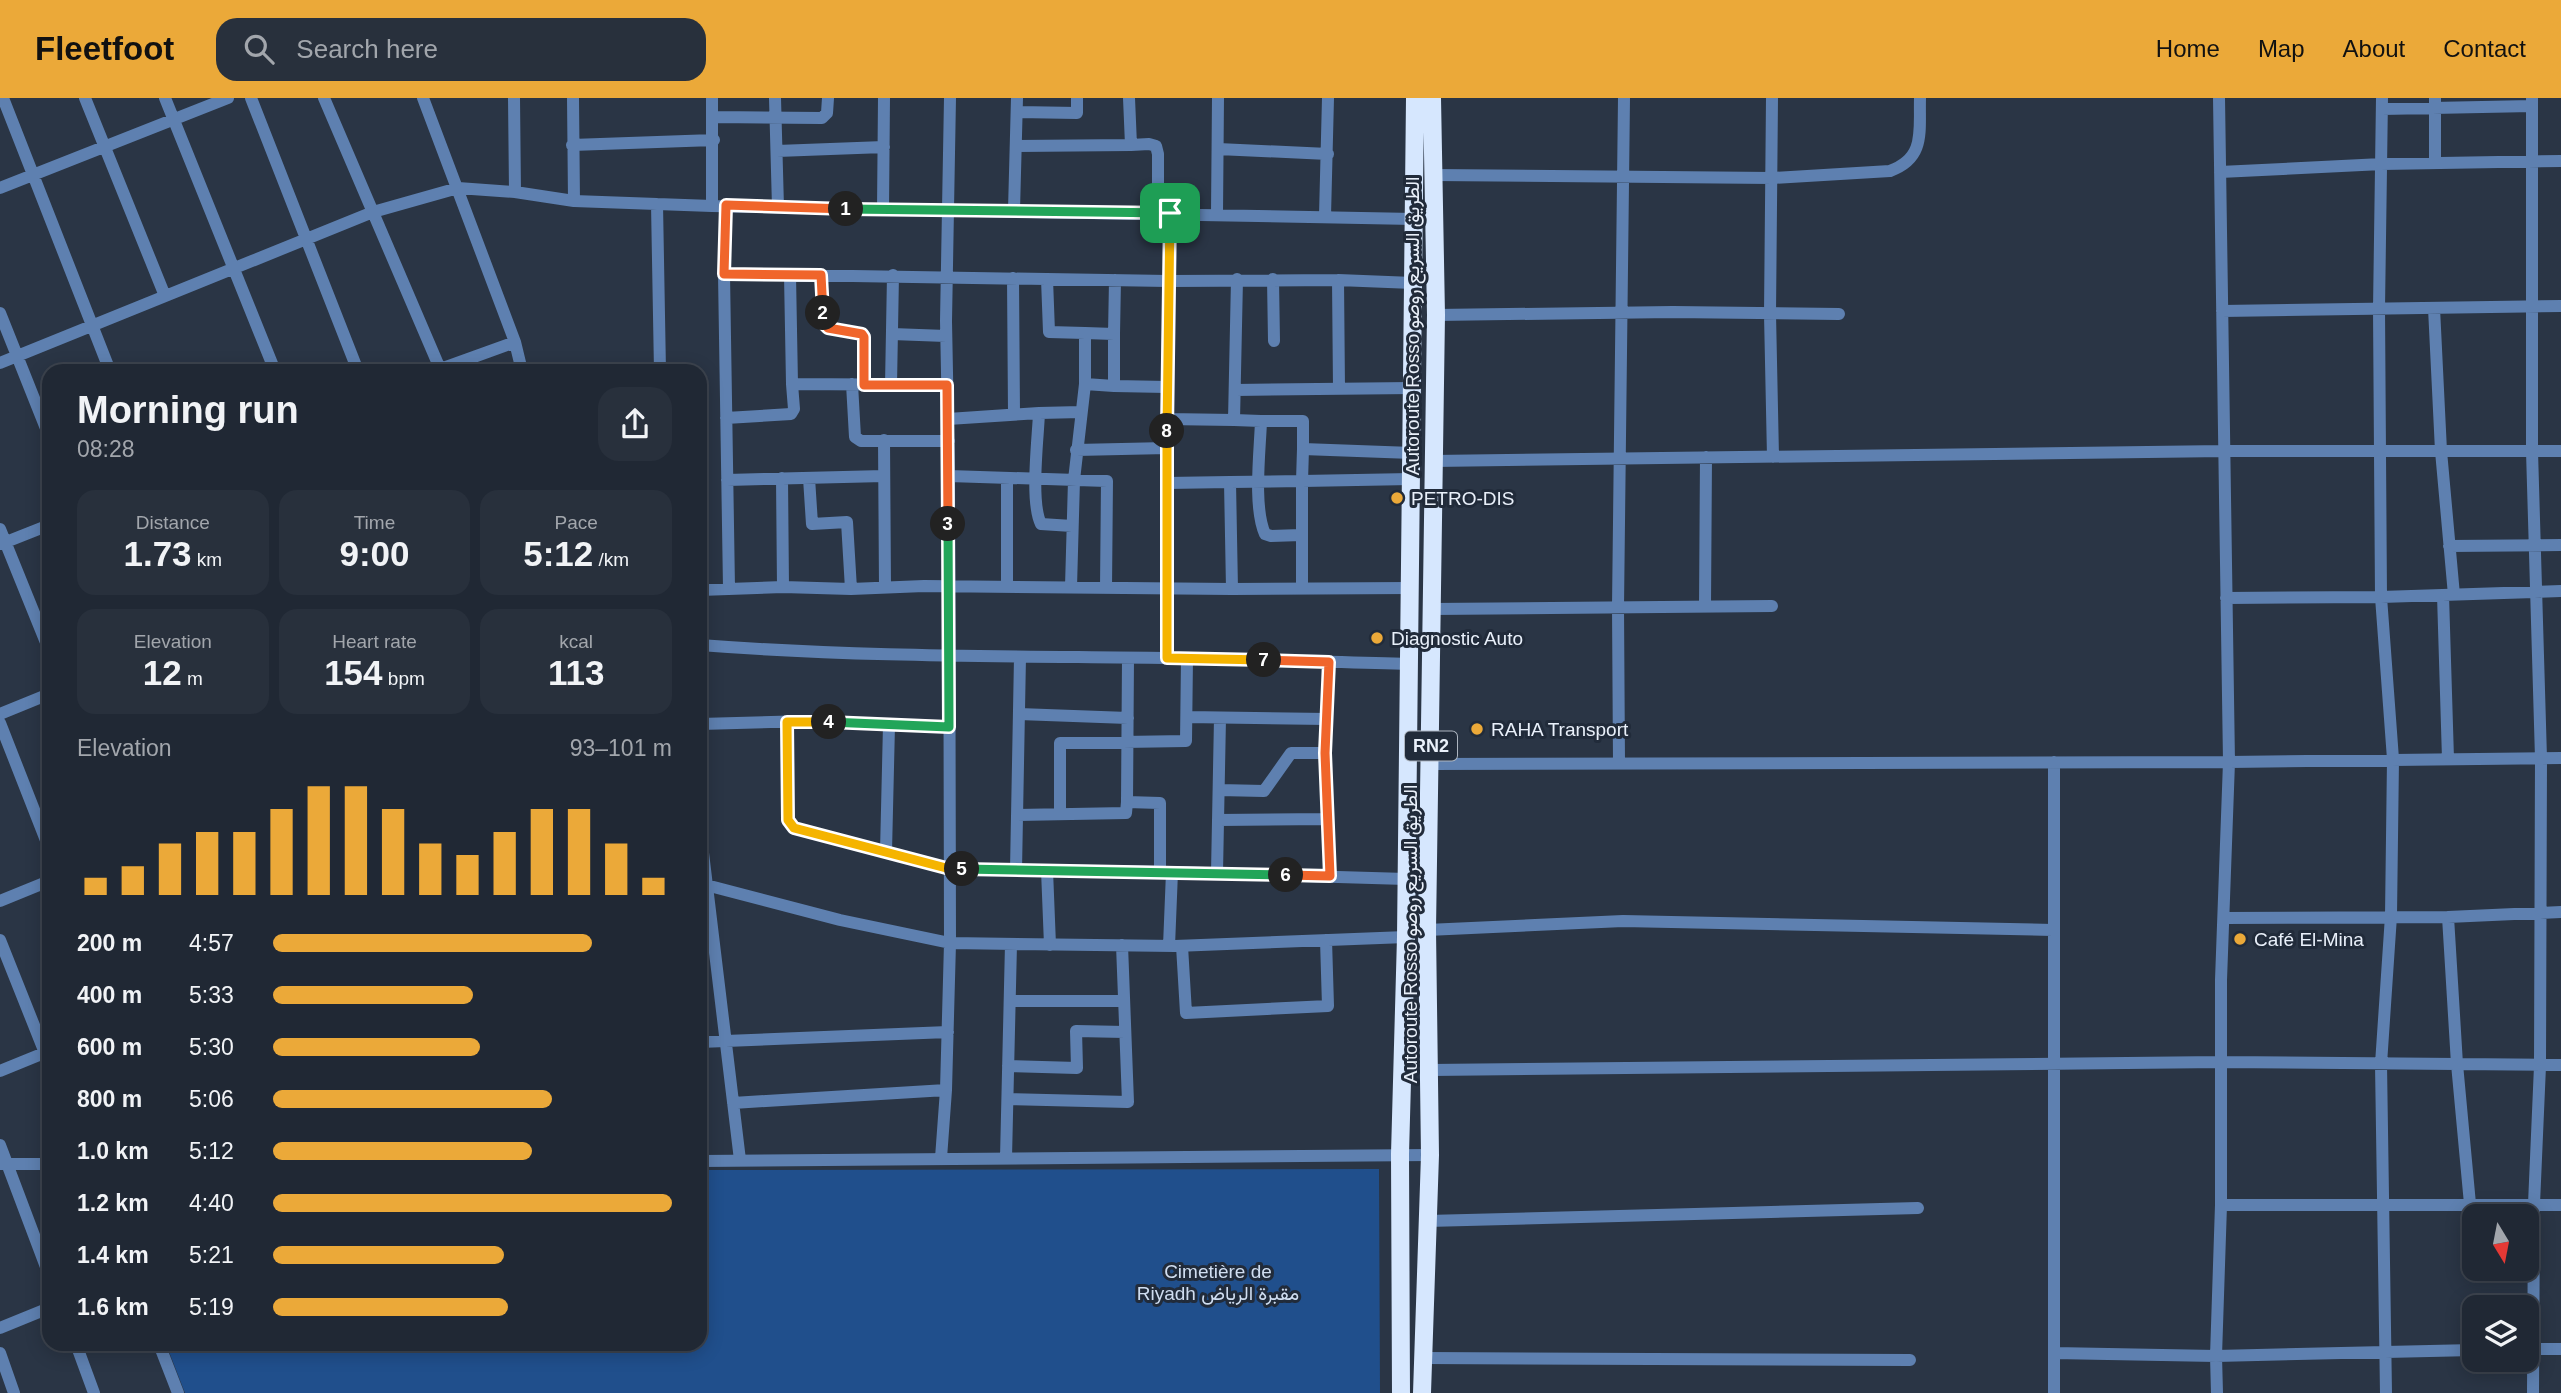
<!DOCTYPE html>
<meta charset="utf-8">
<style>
body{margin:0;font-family:Helvetica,Vazirmatn,sans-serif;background:#28303c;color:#f1f3f6;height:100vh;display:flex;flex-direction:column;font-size:26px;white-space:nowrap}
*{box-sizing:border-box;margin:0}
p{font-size:23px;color:#a2a6ac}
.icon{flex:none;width:38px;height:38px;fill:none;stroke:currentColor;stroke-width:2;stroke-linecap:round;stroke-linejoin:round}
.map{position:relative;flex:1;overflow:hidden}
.side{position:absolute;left:42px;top:266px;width:665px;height:987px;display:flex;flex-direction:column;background:#202834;border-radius:21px;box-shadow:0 4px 18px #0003,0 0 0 2px #3d444f}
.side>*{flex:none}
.needle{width:46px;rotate:170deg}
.controls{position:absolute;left:2462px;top:1106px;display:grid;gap:14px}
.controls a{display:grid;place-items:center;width:77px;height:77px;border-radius:14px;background:#202834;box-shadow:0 4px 18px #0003,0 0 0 2px #3d444f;font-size:35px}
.pin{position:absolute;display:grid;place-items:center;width:60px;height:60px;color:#fff;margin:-30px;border-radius:14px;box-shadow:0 4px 10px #0006}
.km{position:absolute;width:35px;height:35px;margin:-18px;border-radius:50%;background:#222;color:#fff;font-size:19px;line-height:35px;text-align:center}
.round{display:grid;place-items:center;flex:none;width:74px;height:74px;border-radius:21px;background:#28303c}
.summary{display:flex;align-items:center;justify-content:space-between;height:119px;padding:0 35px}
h1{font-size:38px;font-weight:700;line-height:52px}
.metrics{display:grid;grid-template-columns:repeat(3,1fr);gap:10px;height:119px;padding:7px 35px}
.metrics div{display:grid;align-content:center;border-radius:18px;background:#28303c;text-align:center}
.metrics b{font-size:35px;font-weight:700}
.metrics small{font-size:19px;font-weight:400}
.metrics p{font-size:19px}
.chart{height:196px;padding:14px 35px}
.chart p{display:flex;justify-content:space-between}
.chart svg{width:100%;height:126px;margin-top:7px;stroke:#eba939;stroke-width:6}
ul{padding:0 35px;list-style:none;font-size:23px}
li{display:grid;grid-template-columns:112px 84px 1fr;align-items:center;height:52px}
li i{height:18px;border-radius:9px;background:#eba939}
header{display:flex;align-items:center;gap:42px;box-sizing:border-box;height:98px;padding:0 35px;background:#eba939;color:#111}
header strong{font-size:33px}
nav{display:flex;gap:38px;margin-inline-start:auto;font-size:24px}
.search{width:490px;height:63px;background:#28303c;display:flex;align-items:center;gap:18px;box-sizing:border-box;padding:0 24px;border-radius:21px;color:#a2a6ac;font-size:26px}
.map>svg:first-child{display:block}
.green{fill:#204f8c}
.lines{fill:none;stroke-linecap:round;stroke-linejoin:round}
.minor{stroke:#5e80b0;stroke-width:12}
.highway{stroke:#d6e7fe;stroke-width:18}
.split-1-casing{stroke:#fff;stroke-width:14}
.split-2-casing{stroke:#fff;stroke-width:14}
.split-3-casing{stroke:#fff;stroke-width:14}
.split-4-casing{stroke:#fff;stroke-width:14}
.split-5-casing{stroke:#fff;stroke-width:14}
.split-6-casing{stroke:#fff;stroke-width:14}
.split-7-casing{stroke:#fff;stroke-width:14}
.split-8-casing{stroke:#fff;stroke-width:14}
.split-9-casing{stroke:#fff;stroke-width:14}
.split-1{stroke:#22a559;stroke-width:9}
.split-2{stroke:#f0652b;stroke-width:9}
.split-3{stroke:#f0652b;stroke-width:9}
.split-4{stroke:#22a559;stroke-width:9}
.split-5{stroke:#f5b400;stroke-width:9}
.split-6{stroke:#22a559;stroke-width:9}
.split-7{stroke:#f0652b;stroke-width:9}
.split-8{stroke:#f5b400;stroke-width:9}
.split-9{stroke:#f5b400;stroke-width:9}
.poi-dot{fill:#eba939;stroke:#212b3a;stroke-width:2.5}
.labels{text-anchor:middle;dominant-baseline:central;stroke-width:6;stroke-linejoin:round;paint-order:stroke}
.shield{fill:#212b3a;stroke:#adb5c0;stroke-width:2}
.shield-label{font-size:18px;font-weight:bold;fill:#e9f0fa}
.street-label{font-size:19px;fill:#e9f0fa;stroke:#212b3a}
.poi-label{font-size:19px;fill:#e9f0fa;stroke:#212b3a;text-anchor:start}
.park-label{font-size:19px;fill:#d0def1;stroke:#212b3a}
</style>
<header>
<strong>Fleetfoot</strong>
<div class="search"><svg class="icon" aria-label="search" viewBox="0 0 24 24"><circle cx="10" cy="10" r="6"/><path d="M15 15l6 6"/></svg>Search here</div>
<nav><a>Home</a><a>Map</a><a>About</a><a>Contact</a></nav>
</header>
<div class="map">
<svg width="2561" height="1295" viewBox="0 0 2561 1295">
<rect width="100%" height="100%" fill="#2a3545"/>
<path class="green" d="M1379,1071L1380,1295H185L166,1246H700V1072Z"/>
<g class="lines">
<path class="minor" d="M3,0L110,273
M85,0L165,198
M165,0L275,273
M251,0L358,273
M324,0L441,273
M423,0L515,244
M514,0L515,94
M573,0L574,103
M775,0L778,109
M1129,0L1131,47L1149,46L1156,48L1158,56V115
M1772,0L1770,216L1773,359
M2382,0L2379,211L2381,499L2393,661L2391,818L2381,966L2386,1295
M2532,0V353L2541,660L2540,968L2534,1106L2533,1295
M2382,11L2532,8
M1018,14L1077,15V0
M714,19L822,20L827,15L828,0
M572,47L714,42
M1017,48L1131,47
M1218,51L1328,56
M777,53L884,49
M2435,65V0
M2220,74L2382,66L2561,63
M1434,77L1773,80L1890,73C1926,60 1919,33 1920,0
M0,90L228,0
M657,106L660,273
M726,107L724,176L729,490
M712,108V0
M883,112L884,0
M1014,112L1017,0
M1217,115L1218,0
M1325,118L1328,0
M724,176L1168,183L1338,182L1413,185
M790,177L792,286L947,287
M821,177L825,227L828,230L862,236L864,239V287
M1013,180L1014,316
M1047,181L1049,234L1085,235
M1273,181L1274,243
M1338,182L1339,291
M2434,210L2441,353L2454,497
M2222,213L2561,208
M0,215L49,338
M1436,217L1673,214L1839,216
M892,236L946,238
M0,265L373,114L458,90L515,94L574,103L712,108L1414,121
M435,273L515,244L522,273
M852,286L855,339L861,343H949
M1085,286L1114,288V236
M891,287L893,177
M1114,288L1167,289
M1235,292L1412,290
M1039,315L1081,314
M726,320L791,316L794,311L792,286
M948,321L1039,315C1038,341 1030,404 1041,426L1072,428
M1167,321L1234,322L1237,181
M1234,322L1261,323C1260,353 1253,409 1265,436L1271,438L1301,437
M1261,323H1303V351
M884,342L885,489
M1076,352L1167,350
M1433,363L2224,353H2561
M949,378L1107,383L1106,490
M782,380L783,489
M809,380L812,426L847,424L851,491
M1411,381L1302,383L1303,351L1412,355
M727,382L884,378
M1230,384L1302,383V490
M0,431L49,552
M1,446L49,427
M2449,448L2561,447
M1007,489V381
M1071,489L1074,382L1085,286V235L1114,236L1115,182
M1232,491L1410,490
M700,492L783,489L851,491L924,488L1232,491L1230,384L1167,385
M2443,497L2448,661
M2226,500L2381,499L2561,493
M1705,509L1706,359
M1432,511L1772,508
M700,547C855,559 1010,558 1165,560C1246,561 1328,564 1409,566
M1167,560V289L1170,115
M0,616L49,596
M1019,616L1128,620
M1187,619L1327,621
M787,624L788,722L794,730L950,771L1172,774L1406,781
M0,625L49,750
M700,626L807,623L949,629
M1325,655L1330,778
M2054,664V1295
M1619,665L1618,509L1624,0
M1431,666L2229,664L2561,660
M1219,692L1264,693L1291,655H1325L1329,564
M1127,704L1128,560
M1060,716V645L1186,643L1187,560
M1017,717L1126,715L1127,704L1160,705V774
M1218,722L1327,721
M700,730L740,1062
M886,754L889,627
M1016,772L1020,559
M1047,772L1050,847
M1217,775L1220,620
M700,790L706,787L840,822L950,845L1175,848L1406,839
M0,803L49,783
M2448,819L2457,966L2470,1106
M2224,820L2448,819L2561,814
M1427,832L1623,823L2053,832
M0,842L49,965
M1169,848L1172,774
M1182,848L1186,915L1328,908L1326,842
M1010,903H1124
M700,944L948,934
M1008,968L1077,970L1076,933L1125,934
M1430,972L2221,964L2561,967
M0,973L49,953
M1008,1001L1128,1004L1122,847
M733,1005L946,992
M0,1047L49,1177
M941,1060L946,992L950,845L949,378L946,223L950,0
M1006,1060L1011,846
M700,1063L1430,1057
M0,1066H49
M2221,1107H2561
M1427,1123L1918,1110
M0,1230L49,1210
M76,1246L94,1295
M159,1246L178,1295
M2527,1251H2561
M0,1255L14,1295
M2054,1255L2216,1258L2474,1252
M1423,1260L1910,1262
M2217,1295L2216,1258L2221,1107V882L2229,664L2219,0"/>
<path class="highway" d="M1401,1295L1400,1056L1406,839L1415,0
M1422,1295L1430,1057L1427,832L1436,217L1432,0"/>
</g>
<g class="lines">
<g class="split-1-casing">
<path id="split-1" d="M846,111L1170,115"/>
</g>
<g class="split-2-casing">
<path id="split-2" d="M823,215L821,177L724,176L726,107L846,111"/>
</g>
<g class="split-3-casing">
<path id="split-3" d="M823,215L825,227L828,230L862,236L864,239V287H947L948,426"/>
</g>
<g class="split-4-casing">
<path id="split-4" d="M829,624L949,629L948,426"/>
</g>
<g class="split-5-casing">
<path id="split-5" d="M829,624H787L788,722L794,730L950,771H962"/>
</g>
<g class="split-6-casing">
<path id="split-6" d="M962,771L1286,777"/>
</g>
<g class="split-7-casing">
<path id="split-7" d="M1264,562L1329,564L1325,655L1330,778L1286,777"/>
</g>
<g class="split-8-casing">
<path id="split-8" d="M1167,333V560L1264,562"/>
</g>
<g class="split-9-casing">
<path id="split-9" d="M1167,333L1170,115"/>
</g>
<use href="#split-1" class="split-1"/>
<use href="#split-2" class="split-2"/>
<use href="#split-3" class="split-3"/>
<use href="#split-4" class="split-4"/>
<use href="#split-5" class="split-5"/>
<use href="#split-6" class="split-6"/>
<use href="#split-7" class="split-7"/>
<use href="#split-8" class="split-8"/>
<use href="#split-9" class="split-9"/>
</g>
<g class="poi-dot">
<circle cx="1397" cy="400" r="7"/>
<circle cx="1377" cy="540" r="7"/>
<circle cx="1477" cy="631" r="7"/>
<circle cx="2240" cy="841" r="7"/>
</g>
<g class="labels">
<rect class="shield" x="1405" y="633.5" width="52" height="29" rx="5"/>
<g class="shield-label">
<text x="1431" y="648">RN2</text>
</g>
<g class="street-label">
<text transform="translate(1412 228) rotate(-90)">Autoroute Rosso الطريق السريع روصو</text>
<text transform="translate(1410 836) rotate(-90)">Autoroute Rosso الطريق السريع روصو</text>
</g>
<g class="poi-label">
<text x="1411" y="400">PETRO-DIS</text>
<text x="1391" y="540">Diagnostic Auto</text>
<text x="1491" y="631">RAHA Transport</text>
<text x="2254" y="841">Café El-Mina</text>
</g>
<g class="park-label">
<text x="1218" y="1173">Cimetière de<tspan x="1218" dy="22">Riyadh مقبرة الرياض</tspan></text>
</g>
</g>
</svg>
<div class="controls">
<a><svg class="needle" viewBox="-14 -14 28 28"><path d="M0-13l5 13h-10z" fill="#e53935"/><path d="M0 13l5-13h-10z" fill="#a2a6ac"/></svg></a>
<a><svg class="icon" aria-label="layers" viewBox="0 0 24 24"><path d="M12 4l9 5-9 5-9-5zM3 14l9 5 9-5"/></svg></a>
</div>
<div class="pin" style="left:1170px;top:115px;background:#1e9e55"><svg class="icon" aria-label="arrive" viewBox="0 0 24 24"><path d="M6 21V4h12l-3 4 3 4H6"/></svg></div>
<b class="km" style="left:846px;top:111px">1</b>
<b class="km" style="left:823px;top:215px">2</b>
<b class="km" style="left:948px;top:426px">3</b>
<b class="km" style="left:829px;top:624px">4</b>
<b class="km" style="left:962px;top:771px">5</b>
<b class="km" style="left:1286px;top:777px">6</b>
<b class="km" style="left:1264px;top:562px">7</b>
<b class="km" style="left:1167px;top:333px">8</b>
<section class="side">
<div class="summary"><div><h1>Morning run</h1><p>08:28</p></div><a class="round"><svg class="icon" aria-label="share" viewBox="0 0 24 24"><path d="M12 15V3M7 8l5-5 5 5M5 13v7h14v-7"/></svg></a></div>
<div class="metrics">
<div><p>Distance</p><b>1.73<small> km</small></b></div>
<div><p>Time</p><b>9:00</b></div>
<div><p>Pace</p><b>5:12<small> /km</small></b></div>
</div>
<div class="metrics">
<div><p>Elevation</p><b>12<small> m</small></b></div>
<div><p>Heart rate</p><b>154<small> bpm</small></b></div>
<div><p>kcal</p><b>113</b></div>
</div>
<div class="chart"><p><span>Elevation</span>93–101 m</p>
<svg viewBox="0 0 160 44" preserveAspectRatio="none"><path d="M5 44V38M15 44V34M25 44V26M35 44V22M45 44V22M55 44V14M65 44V6M75 44V6M85 44V14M95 44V26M105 44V30M115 44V22M125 44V14M135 44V14M145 44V26M155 44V38"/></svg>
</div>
<ul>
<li><b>200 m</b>4:57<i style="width:80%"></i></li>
<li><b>400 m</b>5:33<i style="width:50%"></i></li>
<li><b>600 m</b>5:30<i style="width:52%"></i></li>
<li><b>800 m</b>5:06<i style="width:70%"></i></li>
<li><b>1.0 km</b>5:12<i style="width:65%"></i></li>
<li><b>1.2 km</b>4:40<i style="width:100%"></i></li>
<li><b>1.4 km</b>5:21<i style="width:58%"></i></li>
<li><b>1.6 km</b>5:19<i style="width:59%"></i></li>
</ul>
</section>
</div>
